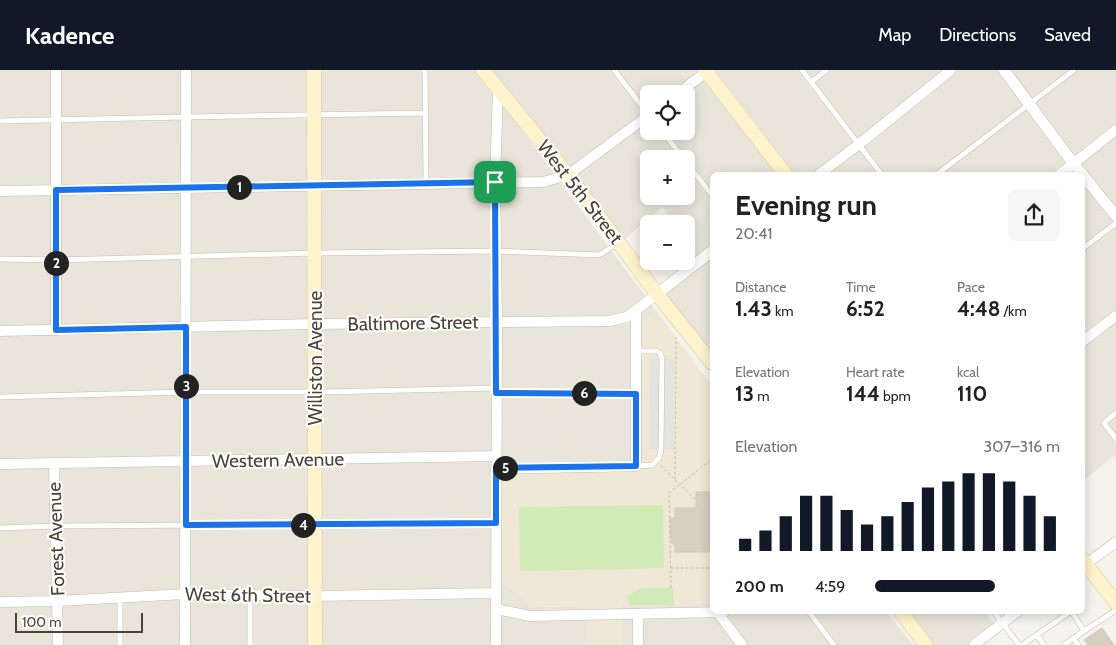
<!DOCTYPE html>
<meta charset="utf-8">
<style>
body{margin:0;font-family:Cabin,sans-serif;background:#f6f6f6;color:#222;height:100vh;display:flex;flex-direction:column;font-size:19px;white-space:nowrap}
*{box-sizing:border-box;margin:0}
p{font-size:16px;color:#767676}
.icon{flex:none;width:28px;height:28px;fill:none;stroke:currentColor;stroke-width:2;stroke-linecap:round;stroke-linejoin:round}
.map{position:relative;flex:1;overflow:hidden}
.panel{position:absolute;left:710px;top:102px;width:375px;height:442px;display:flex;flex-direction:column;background:#fff;border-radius:8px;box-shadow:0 2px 12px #0003}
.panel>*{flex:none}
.buttons{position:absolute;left:640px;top:15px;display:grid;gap:10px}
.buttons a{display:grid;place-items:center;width:55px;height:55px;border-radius:8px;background:#fff;box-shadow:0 2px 12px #0003;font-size:25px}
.scale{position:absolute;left:15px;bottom:12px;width:128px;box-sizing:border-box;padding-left:5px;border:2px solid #4b4439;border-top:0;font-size:14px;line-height:18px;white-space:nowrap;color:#4b4439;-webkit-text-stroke:4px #fff;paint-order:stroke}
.pin{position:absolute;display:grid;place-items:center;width:42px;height:42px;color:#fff;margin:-21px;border-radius:10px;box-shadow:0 2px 8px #0006}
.km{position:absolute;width:25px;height:25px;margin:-12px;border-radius:50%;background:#222;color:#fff;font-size:14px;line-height:25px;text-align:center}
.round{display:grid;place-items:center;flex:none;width:52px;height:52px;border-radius:8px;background:#f6f6f6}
.head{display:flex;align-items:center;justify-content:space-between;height:85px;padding:0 25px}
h1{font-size:28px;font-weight:700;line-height:38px}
.stats{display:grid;grid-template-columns:repeat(3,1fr);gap:8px;height:85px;padding:5px 25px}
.stats div{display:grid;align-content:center}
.stats b{font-size:21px;font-weight:700}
.stats small{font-size:14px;font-weight:400}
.stats p{font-size:14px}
.chart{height:140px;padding:10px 25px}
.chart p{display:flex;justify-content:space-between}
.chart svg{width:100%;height:90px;margin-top:5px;stroke:#111827;stroke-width:6}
ul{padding:0 25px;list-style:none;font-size:16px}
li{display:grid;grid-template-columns:80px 60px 1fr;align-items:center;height:38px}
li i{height:12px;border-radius:6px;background:#111827}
header{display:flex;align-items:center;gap:30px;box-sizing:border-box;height:70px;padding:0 25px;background:#111827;color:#fff}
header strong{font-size:24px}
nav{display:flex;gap:28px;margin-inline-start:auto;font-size:18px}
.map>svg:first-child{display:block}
.residential{fill:#eae5da;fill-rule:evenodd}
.education{fill:#efe8d6}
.green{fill:#d2eab5}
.parking{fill:#e5e3e0}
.building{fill:#d8cfc1;stroke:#d3c7b4}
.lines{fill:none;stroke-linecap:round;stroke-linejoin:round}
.service-casing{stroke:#c2bbae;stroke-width:6}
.minor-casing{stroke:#c2bbae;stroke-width:11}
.tertiary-casing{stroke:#c2bbae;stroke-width:12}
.secondary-casing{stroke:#d6c79b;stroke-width:15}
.path{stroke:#c4b79f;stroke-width:1;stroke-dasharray:2.5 2.5;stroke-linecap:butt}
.service{stroke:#fff;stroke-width:5}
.minor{stroke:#fff;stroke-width:10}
.tertiary{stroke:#fff;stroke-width:11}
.secondary{stroke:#fff3cd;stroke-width:14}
.route-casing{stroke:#fff;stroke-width:10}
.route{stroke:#1a73e8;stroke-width:6}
.labels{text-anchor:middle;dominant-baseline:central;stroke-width:4;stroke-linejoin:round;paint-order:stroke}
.street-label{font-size:19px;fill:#4b4439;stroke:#fff}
</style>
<header>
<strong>Kadence</strong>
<nav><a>Map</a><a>Directions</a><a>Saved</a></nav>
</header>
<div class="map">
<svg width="1116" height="575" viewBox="0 0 1116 575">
<rect width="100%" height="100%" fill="#f6f3ec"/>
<path class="residential" d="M0,0H477L657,242L643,252L644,401L502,405L532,537L587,536L588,575H0Z
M490,0H699L779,105H712V286L665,224L702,197L686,173V154H674L663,137L623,170ZM649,24H686V61H649ZM649,89H686V126H649Z
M715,0H1116V384L1083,411L1082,105H796Z
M712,534V542L887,543L913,575H622V535Z
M907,543H986L997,558L975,575H931Z"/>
<path class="education" d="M657,242L712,316V534L622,535V575H588L586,536L532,537L501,511L502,405L644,401L643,252Z"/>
<path class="green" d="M663,435L664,498L520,501L519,437Z
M642,518H673L674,535H629L627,526Z"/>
<path class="parking" d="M650,288L674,289V379H649Z"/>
<path class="building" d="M696,422H712V482H675V474H672L671,466L670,448H675V438H696Z
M1102,558L1114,575H1088L1084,570Z"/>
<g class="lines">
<g class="service-casing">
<path id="service" d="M425,0L426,114
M614,0L649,45
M802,0L882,105
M811,12L827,0
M0,51L186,47L426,43
M662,61L684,89
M686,92L712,125
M936,105L1074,0
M1082,179L1116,153
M0,189L56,190L315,183L496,181L599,185L618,173
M636,281H656L660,283L662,288L661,380L659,388L652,395L636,396
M496,323H636
M0,327L186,322H324L497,318
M1116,343L1104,353L1116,369
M0,458L56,456L496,453
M250,525V575
M809,542L834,575
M994,542L1019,575
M1072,542L1084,561L1116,540
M1037,565L1044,575
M1073,568L1078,575
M120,575V528
M1022,575L1070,542
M1064,575L1084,561"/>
</g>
<g class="minor-casing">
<path id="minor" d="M677,24L709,0
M818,105L858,75L951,0
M1059,105L1116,60
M0,121L543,112L568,105L649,45
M56,260V0
M0,261L315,254L609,251L627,247L657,224
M1082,272L1116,246
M54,393L58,575
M0,394L496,386
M496,399L636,396V242
M1082,497L1116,472
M0,532L58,531L185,524L316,526L496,523
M496,539L530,546L724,542
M718,543L742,575
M638,544V575
M185,575L186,0
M496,575L497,252L495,112L498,19
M974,575L1017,542"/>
</g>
<g class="tertiary-casing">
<path id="tertiary" d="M1004,0L1073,93L1116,146
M657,224L712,181"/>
</g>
<g class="secondary-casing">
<path id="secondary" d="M314,0L315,575
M483,0L568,105L657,224L712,293
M705,0L786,105
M1082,489L1116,533
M901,542L926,575"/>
</g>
<path class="path" d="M661,396L696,430
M675,409L676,267
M671,498H711
M710,516H712
M671,518L669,423L712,389"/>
<use href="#service" class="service"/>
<use href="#minor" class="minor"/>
<use href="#tertiary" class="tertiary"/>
<use href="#secondary" class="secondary"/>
</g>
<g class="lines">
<g class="route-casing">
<path id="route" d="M495,112L496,323L636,324V396L496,398V453L186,455V257L56,260V120Z"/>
</g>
<use href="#route" class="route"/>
</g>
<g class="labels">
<g class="street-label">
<text transform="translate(580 122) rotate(52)">West 5th Street</text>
<text transform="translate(413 253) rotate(-1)">Baltimore Street</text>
<text transform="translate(315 288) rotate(-90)">Williston Avenue</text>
<text transform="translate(278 390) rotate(-1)">Western Avenue</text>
<text transform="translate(56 469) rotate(-92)">Forest Avenue</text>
<text transform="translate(248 525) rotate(1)">West 6th Street</text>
</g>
</g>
</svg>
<div class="buttons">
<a><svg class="icon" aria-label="locate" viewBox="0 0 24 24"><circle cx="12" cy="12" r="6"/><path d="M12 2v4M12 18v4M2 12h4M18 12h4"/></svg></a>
<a>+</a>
<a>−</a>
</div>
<div class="scale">100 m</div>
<div class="pin" style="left:495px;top:112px;background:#1e9e55"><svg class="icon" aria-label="arrive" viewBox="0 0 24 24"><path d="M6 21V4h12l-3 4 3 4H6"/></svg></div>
<b class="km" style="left:239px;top:117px">1</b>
<b class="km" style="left:56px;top:193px">2</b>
<b class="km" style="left:186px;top:316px">3</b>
<b class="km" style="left:303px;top:455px">4</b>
<b class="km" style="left:505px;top:398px">5</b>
<b class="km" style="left:584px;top:323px">6</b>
<section class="panel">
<div class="head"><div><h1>Evening run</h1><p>20:41</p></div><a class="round"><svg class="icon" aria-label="share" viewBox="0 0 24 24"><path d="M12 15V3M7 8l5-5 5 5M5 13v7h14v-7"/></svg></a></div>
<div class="stats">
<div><p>Distance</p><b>1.43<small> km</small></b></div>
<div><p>Time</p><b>6:52</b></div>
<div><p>Pace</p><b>4:48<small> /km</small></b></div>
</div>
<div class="stats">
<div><p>Elevation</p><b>13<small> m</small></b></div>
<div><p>Heart rate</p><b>144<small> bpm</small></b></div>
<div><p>kcal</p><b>110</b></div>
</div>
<div class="chart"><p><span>Elevation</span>307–316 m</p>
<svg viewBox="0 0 160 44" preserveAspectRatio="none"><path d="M5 44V38M15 44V34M25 44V27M35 44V17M45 44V17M55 44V24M65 44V31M75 44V27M85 44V20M95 44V13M105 44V10M115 44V6M125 44V6M135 44V10M145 44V17M155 44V27"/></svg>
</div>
<ul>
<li><b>200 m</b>4:59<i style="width:65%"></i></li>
</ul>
</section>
</div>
